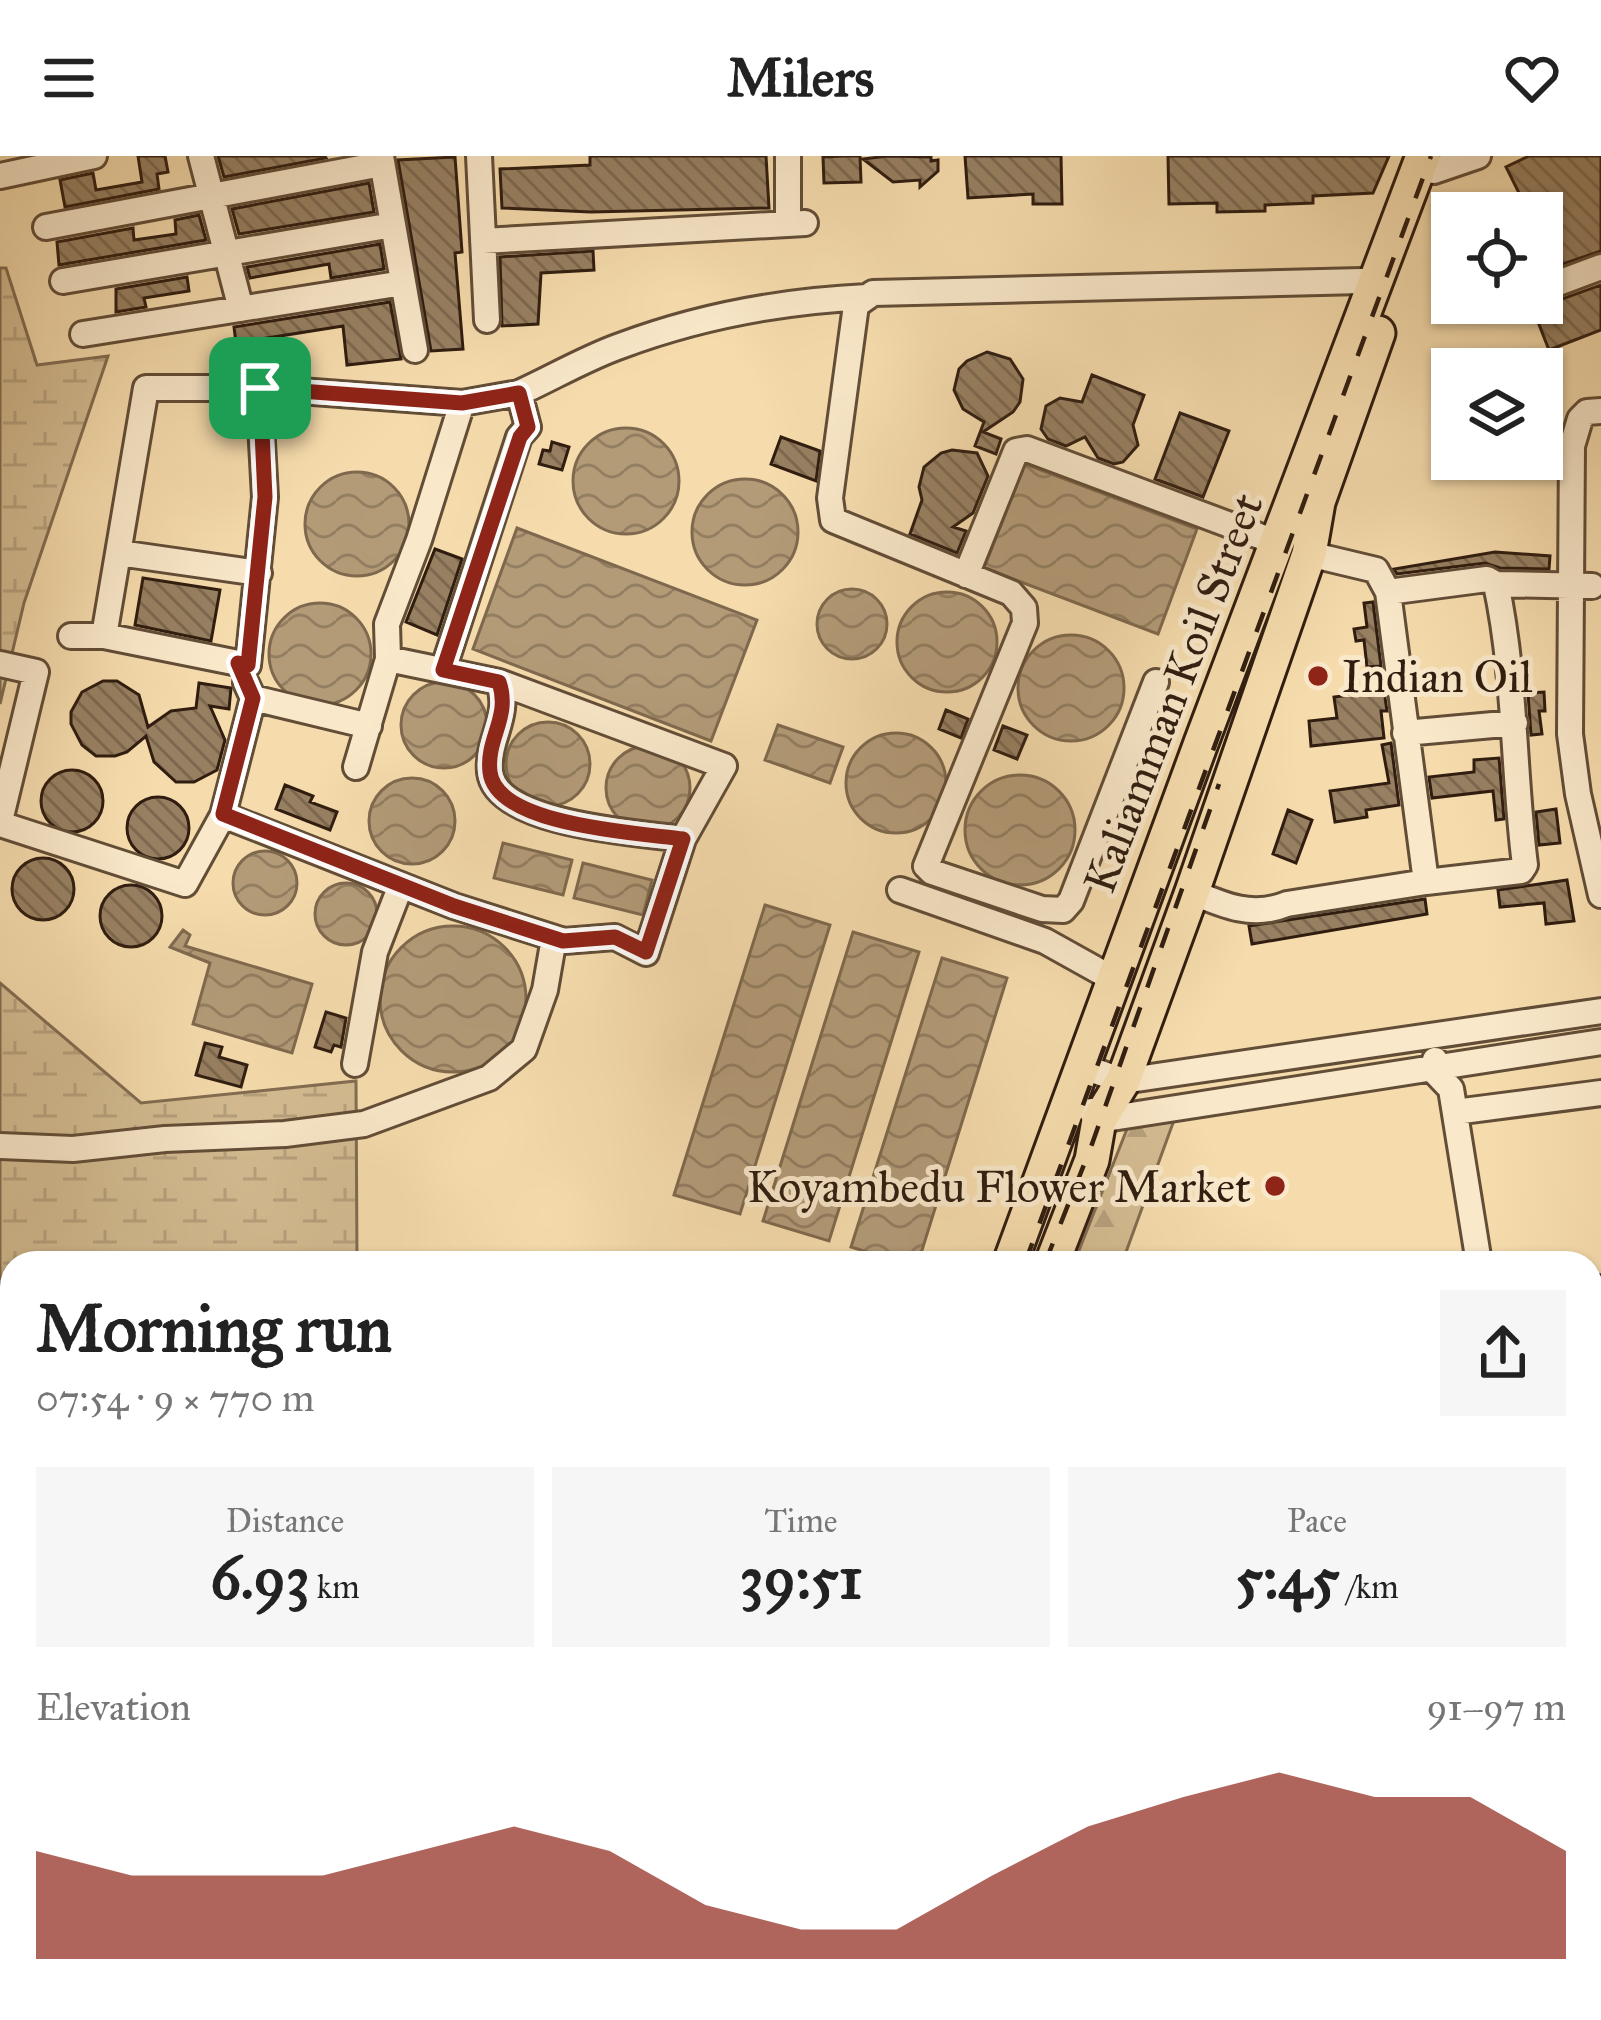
<!DOCTYPE html>
<meta charset="utf-8">
<style>
body{margin:0;font-family:"IM FELL Great Primer",serif;background:#f6f6f6;color:#222;height:100vh;display:flex;flex-direction:column;font-size:45px;white-space:nowrap}
*{box-sizing:border-box;margin:0}
p{font-size:39px;color:#767676}
.icon{flex:none;width:66px;height:66px;fill:none;stroke:currentColor;stroke-width:2;stroke-linecap:round;stroke-linejoin:round}
.map{position:relative;flex:1;overflow:hidden}
.drawer{position:absolute;left:0px;top:1095px;width:1602px;height:771px;display:flex;flex-direction:column;background:#fff;border-radius:36px 36px 0 0;box-shadow:0 3px 9px #0004}
.drawer>*{flex:none}
.fabs{position:absolute;left:1431px;top:36px;display:grid;gap:24px}
.fabs a{display:grid;place-items:center;width:132px;height:132px;border-radius:0px;background:#fff;box-shadow:0 3px 9px #0004;font-size:60px}
.pin{position:absolute;display:grid;place-items:center;width:102px;height:102px;color:#fff;margin:-51px;border-radius:24px;box-shadow:0 6px 18px #0006}
.round{display:grid;place-items:center;flex:none;width:126px;height:126px;border-radius:0px;background:#f6f6f6}
.headline{display:flex;align-items:center;justify-content:space-between;height:204px;padding:0 36px}
h1{font-size:66px;font-weight:800;line-height:90px}
.figures{display:grid;grid-template-columns:repeat(3,1fr);gap:18px;height:204px;padding:12px 36px}
.figures div{display:grid;align-content:center;border-radius:0px;background:#f6f6f6;text-align:center}
.figures b{font-size:60px;font-weight:800}
.figures small{font-size:33px;font-weight:400}
.figures p{font-size:33px}
.chart{height:336px;padding:24px 36px}
.chart p{display:flex;justify-content:space-between}
.chart svg{width:100%;height:216px;margin-top:12px;fill:#8f2418;opacity:.7}
header{display:flex;justify-content:space-between;align-items:center;height:156px;padding:0 36px;background:#fff;font-size:54px;font-weight:800}
.map>svg:first-child{display:block}
.forest{fill:url(#forest-firs);stroke:#826c51;stroke-width:3}
.wetland{fill:url(#wetland-marsh);stroke:#826c51;stroke-width:3}
.water{fill:url(#water-waves);stroke:#7f694e;stroke-width:3}
.building{fill:url(#building-back-hatch);stroke:#301d10;stroke-width:3}
.lines{fill:none;stroke-linecap:round;stroke-linejoin:round}
.minor-casing{stroke:#624d37;stroke-width:30}
.major-casing{stroke:#301d10;stroke-width:39}
.path{stroke:#301d10;stroke-width:3;stroke-dasharray:3 6;stroke-linecap:butt}
.minor{stroke:#f9e8ca;stroke-width:24}
.major{stroke:#f6dcad;stroke-width:33}
.rail{stroke:#301d10;stroke-width:4.5;stroke-dasharray:21 21;stroke-linecap:butt}
.route-casing{stroke:#fff;stroke-width:24}
.route{stroke:#8f2418;stroke-width:15}
.poi-dot{fill:#8f2418;stroke:#f9e8ca;stroke-width:4.5}
.labels{text-anchor:middle;dominant-baseline:central;stroke-width:10;stroke-linejoin:round;paint-order:stroke}
.poi-label{font-size:45px;fill:#301d10;stroke:#f9e8ca;text-anchor:start}
.street-label{font-size:45px;fill:#301d10;stroke:#f9e8ca}
</style>
<header><svg class="icon" aria-label="menu" viewBox="0 0 24 24"><path d="M4 6h16M4 12h16M4 18h16"/></svg>Milers<svg class="icon" aria-label="heart" viewBox="0 0 24 24"><path d="M12 20l-8-8c-3-5 5-10 8-4 3-6 11-1 8 4z"/></svg></header>
<div class="map">
<svg width="1601" height="1864" viewBox="0 0 1601 1864">
<defs>
<pattern id="forest-firs" width="22" height="20" patternUnits="userSpaceOnUse" patternTransform="scale(3)"><rect width="22" height="20" fill="#d4bc92"/><path d="M5 1l3.5 6h-7zM16 11l3.5 6h-7z" fill="#b6a17d"/></pattern>
<pattern id="wetland-marsh" width="20" height="14" patternUnits="userSpaceOnUse" patternTransform="scale(3)"><rect width="20" height="14" fill="#d4bc92"/><path d="M1 5h8M5 5V1M11 12h8M15 12V8" fill="none" stroke="#b6a17d"/></pattern>
<pattern id="water-waves" width="16" height="10" patternUnits="userSpaceOnUse" patternTransform="scale(3)"><rect width="16" height="10" fill="#b39b78"/><path d="M0 5q4-4 8 0t8 0" fill="none" stroke="#927e61"/></pattern>
<pattern id="building-back-hatch" width="6" height="6" patternUnits="userSpaceOnUse" patternTransform="scale(3)"><rect width="6" height="6" fill="#978062"/><path d="M-1 5l2 2M0 0l6 6M5-1l2 2" fill="none" stroke="#7c684f"/></pattern>
</defs>
<rect width="100%" height="100%" fill="#f6dcad"/>
<filter id="stains"><feTurbulence type="fractalNoise" baseFrequency=".00167" numOctaves="4"/><feColorMatrix values="0 0 0 0 .2 0 0 0 0 .09 0 0 0 0 .02 0 0 0 .5 -.17"/></filter>
<radialGradient id="worn" r=".72"><stop offset=".6" stop-color="#630" stop-opacity="0"/><stop offset="1" stop-color="#630" stop-opacity=".3"/></radialGradient>
<path class="forest" d="M1177,956L1122,1107H1074L1127,973L1134,966Z
M794,1854H969L906,1864H796Z"/>
<path class="wetland" d="M0,112H6L37,209L108,200L24,447L0,548Z
M0,827L141,947L356,925L357,1107H12V1721L0,1720Z"/>
<path class="water" d="M573 325a53 53 0 1 1 106 0a53 53 0 1 1-106 0Z
M1025,308L1197,373L1158,478L984,412Z
M305 368a52 52 0 1 1 104 0a52 52 0 1 1-104 0Z
M692 376a53 53 0 1 1 106 0a53 53 0 1 1-106 0Z
M517,372L757,464L711,585L473,493Z
M817 468a35 35 0 1 1 70 0a35 35 0 1 1-70 0Z
M897 486a50 50 0 1 1 100 0a50 50 0 1 1-100 0Z
M269 498a51 51 0 1 1 102 0a51 51 0 1 1-102 0Z
M1018 532a53 53 0 1 1 106 0a53 53 0 1 1-106 0Z
M401 569a43 43 0 1 1 86 0a43 43 0 1 1-86 0Z
M506 608a42 42 0 1 1 84 0a42 42 0 1 1-84 0Z
M778,569L843,591L830,627L765,604Z
M846 627a50 50 0 1 1 100 0a50 50 0 1 1-100 0Z
M606 632a42 42 0 1 1 84 0a42 42 0 1 1-84 0Z
M965 674a55 55 0 1 1 110 0a55 55 0 1 1-110 0Z
M369 665a43 43 0 1 1 86 0a43 43 0 1 1-86 0Z
M503,687L572,704L563,739L494,722Z
M233 727a32 32 0 1 1 64 0a32 32 0 1 1-64 0Z
M583,707L652,724L643,759L574,742Z
M315 758a31 31 0 1 1 62 0a31 31 0 1 1-62 0Z
M765,749L830,769L740,1058L674,1039Z
M380 843a73 73 0 1 1 146 0a73 73 0 1 1-146 0Z
M183,774L190,779L185,790L312,828L292,897L193,868L210,807L170,791Z
M853,776L919,796L829,1085L763,1065Z
M942,802L1007,822L918,1107H902L851,1091Z"/>
<path class="building" d="M138,0H165L168,16L157,18L159,33L65,51L60,24L93,17L96,34L142,26Z
M218,0H325L326,2L224,21Z
M590,0H766L769,52L591,56L502,52L500,13L590,9Z
M844,0H860L861,26L824,27L823,1Z
M888,0L931,1V5L938,4V15L920,31V24L893,26L863,3Z
M965,0H1061L1062,48H1033V38L968,42Z
M1168,0H1389L1373,37L1313,40V47L1265,49V55L1217,56V47L1169,48Z
M1529,0H1601V95L1542,115V57H1529L1506,11Z
M455,1L462,96L455,97L463,193L431,195L398,4Z
M369,27L374,56L239,78L232,53Z
M199,59L206,84L59,109L57,86L133,72L134,84L176,78L175,64Z
M380,88L384,113L331,122L329,108L250,122L247,111Z
M593,95L594,114L541,117L538,168L502,170L500,101Z
M187,121L189,135L144,142L146,151L116,156V133Z
M1601,129V174L1549,194L1531,148H1548Z
M390,146L401,203L347,209L343,170L236,187L234,171Z
M987,196L1010,203L1023,223L1020,246L1013,256L983,276L1001,283L996,298L975,290L984,266L963,253L954,234L959,213L967,205Z
M1092,219L1144,239L1133,269L1138,289L1123,306L1114,308L1098,302L1085,281L1066,290L1048,283L1041,273L1046,250L1060,242L1082,246Z
M1180,257L1229,275L1203,341L1155,323Z
M781,281L820,295L816,325L771,308Z
M552,286L569,291L562,314L539,308L543,294L550,295Z
M952,294L977,297L988,320L973,357L953,371L966,375L957,397L910,378L922,344L919,331L924,311L941,297Z
M435,393L462,403L437,479L406,466Z
M1495,396L1550,400L1549,413L1500,412L1485,407L1397,418L1394,413Z
M143,422L220,434L211,485L135,469Z
M1373,446L1381,510L1367,511L1364,484L1356,485L1354,473L1367,471L1364,447Z
M103,525H117L139,539L148,571L171,555L196,552L199,527L231,532L229,553L210,550L225,584L217,614L194,626H176L154,606L146,580L127,596L115,600H96L82,589L71,568V556L82,536Z
M1384,535L1387,555H1381L1384,582L1311,590L1309,565L1337,562L1334,541Z
M1544,536L1545,555H1539L1542,578L1531,579L1528,537Z
M946,554L968,563L961,582L939,573Z
M1003,570L1027,579L1017,603L994,594Z
M1391,587L1399,649L1366,654L1367,661L1335,666L1330,635L1389,627L1382,589Z
M1499,602L1504,663L1496,664L1493,635L1432,642L1429,621L1474,616V604Z
M41 645a31 31 0 1 1 62 0a31 31 0 1 1-62 0Z
M285,629L313,640L310,646L337,656L330,674L276,653Z
M127 672a31 31 0 1 1 62 0a31 31 0 1 1-62 0Z
M1556,653L1560,687L1539,689L1536,656Z
M1288,654L1312,664L1296,707L1273,698Z
M12 733a31 31 0 1 1 62 0a31 31 0 1 1-62 0Z
M1567,724L1574,765L1546,768L1544,747L1500,751L1498,734Z
M100 760a31 31 0 1 1 62 0a31 31 0 1 1-62 0Z
M1425,743L1427,758L1252,788L1249,770Z
M326,856L346,862L341,891L334,889L331,896L315,891Z
M205,887L222,891L219,901L247,909L241,931L196,919Z"/>
<g class="lines">
<g class="minor-casing">
<path id="minor" d="M201,0L241,153
M381,0L415,194
M479,0L487,164
M788,0V68
M1434,15L1478,0
M0,20L94,0
M46,71L382,8
M483,85L805,67
M63,125L393,69
M1542,133L1601,111
M83,178L403,127
M259,232L462,247L419,384L387,468L388,503L356,611
M519,237C552,222 586,202 620,190C700,160 783,145 867,141
M1601,255L1587,256L1580,263L1572,290L1570,578L1578,638L1601,739
M119,397L259,417
M966,419L1016,295L1027,293L1278,387
M1388,436L1487,423L1496,428L1592,430
M71,480H104L248,509L265,341L259,232H146L104,480
M0,508L36,516L0,665
M443,514L519,281L528,271L519,237L462,247
M499,526L724,610L683,683
M1156,526L1071,745L1063,754L1042,753L932,716L926,710L1025,467L1024,452L1011,437L833,364L830,342L856,149L873,137L1362,125L1374,128
M246,527L253,542L369,570
M1405,577L1515,567
M223,659L454,750L564,785L615,781L646,797L683,683C640,677 496,669 490,616C487,582 511,561 499,526L388,503
M0,668L185,728L223,659L253,542
M1426,726L1521,715L1525,709C1513,616 1516,521 1496,428
M900,734L1045,785L1115,824
M1192,736C1225,750 1253,762 1287,748L1426,726L1388,436L1376,414L1309,398
M1435,904L1432,913L1451,933L1479,1107
M355,908L375,796L401,729
M1084,911L1123,925L1601,855
M1091,955L1099,964L1601,886
M1455,956L1601,937
M0,990L73,993L165,983L285,978L364,968L489,922L524,893L545,834L554,782
M1590,1134L1601,1132
M1590,1337L1601,1336
M1590,1393L1601,1391
M1590,1568L1601,1566
M0,1609L12,1610
M1590,1634L1601,1632
M0,1646H12
M0,1669H12
M1590,1781L1601,1779
M1590,1813L1601,1811
M405,1854L410,1864
M440,1854L445,1864
M1056,1854L1058,1864
M1084,1854L1085,1864
M1310,1854L1311,1864
M1557,1854V1864
M950,1864L1027,1854
M1213,1864L1283,1854"/>
</g>
<g class="major-casing">
<path id="major" d="M1010,1107L1201,587L1423,0
M1052,1107L1092,1004L1099,964L1123,925L1192,736L1309,398L1318,346L1378,177
M723,1864L727,1854
M765,1864L768,1854"/>
</g>
<path class="path" d="M1590,1261L1601,1260"/>
<use href="#minor" class="minor"/>
<use href="#major" class="major"/>
<path class="rail" d="M1025,1107L1431,0
M1045,1107L1091,991L1219,628
M1590,1752L1601,1750
M0,1782H12
M1590,1797L1601,1795
M526,1854L563,1864
M568,1854L605,1864
M1031,1864L1102,1854
M1109,1864L1177,1854"/>
</g>
<g class="lines">
<g class="route-casing">
<path id="route" d="M260,232L462,247L519,237L528,271L520,281L443,514L499,526C511,561 486,582 490,616C496,670 640,677 683,683L646,796L615,781L563,785L454,750L223,658L253,542L238,507L248,509L265,341Z"/>
</g>
<use href="#route" class="route"/>
</g>
<g class="poi-dot">
<circle cx="1318" cy="520" r="12"/>
<circle cx="1275" cy="1030" r="12"/>
</g>
<g class="labels">
<g class="poi-label">
<text x="1342" y="520">Indian Oil</text>
<text x="1251" y="1030" text-anchor="end">Koyambedu Flower Market</text>
</g>
<g class="street-label">
<text transform="translate(1173 537) rotate(-69)">Kaliamman Koil Street</text>
</g>
</g>
<rect width="100%" height="100%" filter="url(#stains)"/>
<rect width="100%" height="100%" fill="url(#worn)"/>
</svg>
<div class="fabs">
<a><svg class="icon" aria-label="locate" viewBox="0 0 24 24"><circle cx="12" cy="12" r="6"/><path d="M12 2v4M12 18v4M2 12h4M18 12h4"/></svg></a>
<a><svg class="icon" aria-label="layers" viewBox="0 0 24 24"><path d="M12 4l9 5-9 5-9-5zM3 14l9 5 9-5"/></svg></a>
</div>
<div class="pin" style="left:260px;top:232px;background:#1e9e55"><svg class="icon" aria-label="arrive" viewBox="0 0 24 24"><path d="M6 21V4h12l-3 4 3 4H6"/></svg></div>
<section class="drawer">
<div class="headline"><div><h1>Morning run</h1><p>07:54 · 9 × 770 m</p></div><a class="round"><svg class="icon" aria-label="share" viewBox="0 0 24 24"><path d="M12 15V3M7 8l5-5 5 5M5 13v7h14v-7"/></svg></a></div>
<div class="figures">
<div><p>Distance</p><b>6.93<small> km</small></b></div>
<div><p>Time</p><b>39:51</b></div>
<div><p>Pace</p><b>5:45<small> /km</small></b></div>
</div>
<div class="chart"><p><span>Elevation</span>91–97 m</p>
<svg viewBox="0 0 160 44" preserveAspectRatio="none"><path d="M0 44V22L10 27L20 27L30 27L40 22L50 17L60 22L70 33L80 38L90 38L100 27L110 17L120 11L130 6L140 11L150 11L160 22V44z"/></svg>
</div>
</section>
</div>
